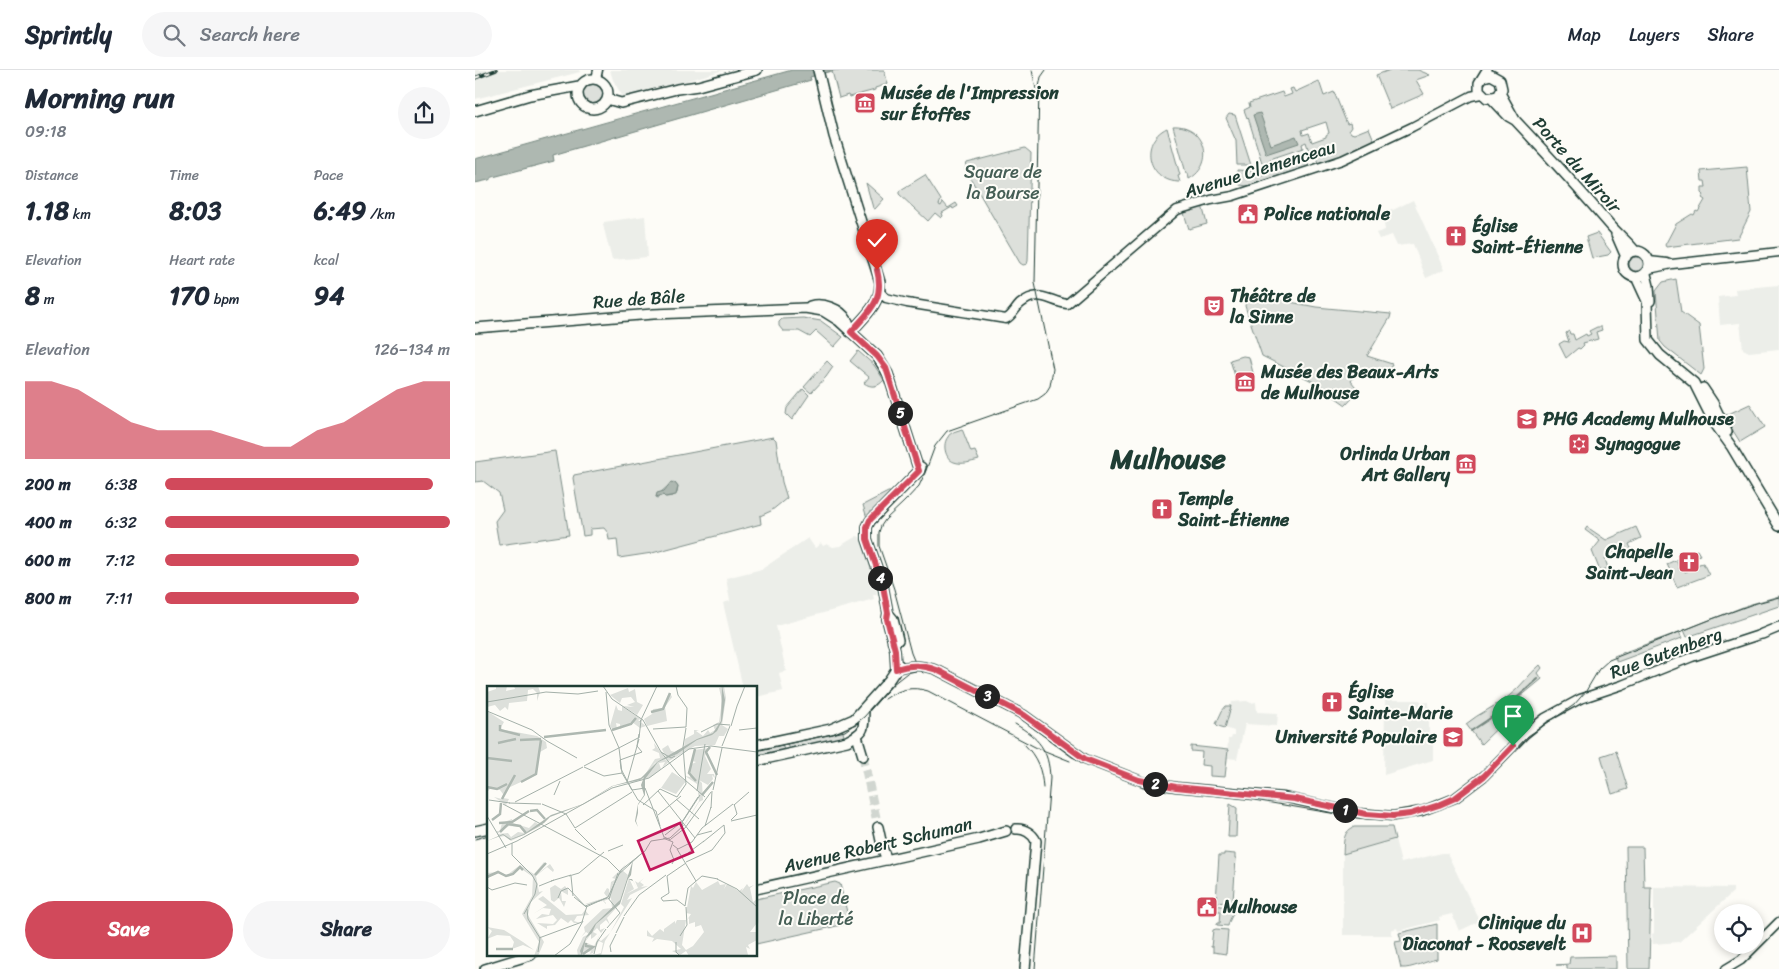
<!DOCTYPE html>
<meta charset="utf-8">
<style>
body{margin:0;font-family:Sriracha,sans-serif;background:#f6f6f7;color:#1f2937;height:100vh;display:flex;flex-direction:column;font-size:19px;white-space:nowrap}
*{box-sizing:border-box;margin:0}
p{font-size:16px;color:#747a83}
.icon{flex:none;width:28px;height:28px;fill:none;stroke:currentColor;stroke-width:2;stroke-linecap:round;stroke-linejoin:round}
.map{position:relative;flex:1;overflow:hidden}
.sheet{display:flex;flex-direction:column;background:#fff;width:475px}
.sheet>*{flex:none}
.buttons{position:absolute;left:1239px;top:834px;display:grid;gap:10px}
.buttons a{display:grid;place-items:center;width:50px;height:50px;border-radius:50%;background:#fff;box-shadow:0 2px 8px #0003;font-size:25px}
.pin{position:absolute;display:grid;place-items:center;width:42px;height:42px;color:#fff;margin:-51px -21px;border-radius:50% 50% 50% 0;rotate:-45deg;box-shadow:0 0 5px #0007}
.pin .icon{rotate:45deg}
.km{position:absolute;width:25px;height:25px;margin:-12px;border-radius:50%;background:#222;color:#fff;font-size:14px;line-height:25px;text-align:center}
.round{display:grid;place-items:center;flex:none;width:52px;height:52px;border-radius:26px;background:#f6f6f7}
.overview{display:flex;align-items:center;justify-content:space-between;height:85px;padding:0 25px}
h1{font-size:28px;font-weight:700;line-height:38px}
.stats{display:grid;grid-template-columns:repeat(3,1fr);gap:8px;height:85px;padding:5px 25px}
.stats div{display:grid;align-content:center}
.stats b{font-size:25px;font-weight:700}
.stats small{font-size:14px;font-weight:400}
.stats p{font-size:14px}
.chart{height:140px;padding:10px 25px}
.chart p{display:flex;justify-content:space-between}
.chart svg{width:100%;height:90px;margin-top:5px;fill:#d1495b;opacity:.7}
.action{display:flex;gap:10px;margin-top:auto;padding:10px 25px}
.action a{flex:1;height:58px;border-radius:30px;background:#d1495b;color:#fff;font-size:20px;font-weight:700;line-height:58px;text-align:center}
.action a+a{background:#f6f6f7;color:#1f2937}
ul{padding:0 25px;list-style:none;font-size:16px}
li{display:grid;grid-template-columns:80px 60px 1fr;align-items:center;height:38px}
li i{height:12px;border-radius:6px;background:#d1495b}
header{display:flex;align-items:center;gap:30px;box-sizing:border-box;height:70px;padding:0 25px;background:#fff;border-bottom:1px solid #e0e1e3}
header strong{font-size:24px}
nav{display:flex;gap:28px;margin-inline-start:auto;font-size:18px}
.search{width:350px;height:45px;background:#f6f6f7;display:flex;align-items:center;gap:12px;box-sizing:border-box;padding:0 18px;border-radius:28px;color:#747a83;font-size:19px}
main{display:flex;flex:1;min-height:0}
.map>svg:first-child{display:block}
.built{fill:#eceee9}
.green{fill:#dde0db;stroke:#7e8e88;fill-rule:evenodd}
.water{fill:#aeb8b1;stroke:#75877f}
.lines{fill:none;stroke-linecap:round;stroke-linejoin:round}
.stream{stroke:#75877f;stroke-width:2}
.secondary-tunnel{stroke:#d1d6d0;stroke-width:9;stroke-dasharray:9 4.5;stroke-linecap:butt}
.tertiary-casing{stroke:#1f3d34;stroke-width:11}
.secondary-casing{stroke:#1f3d34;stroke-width:12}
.primary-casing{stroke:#1f3d34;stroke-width:12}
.tertiary{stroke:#fdfcf7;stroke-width:8}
.secondary{stroke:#fdfcf7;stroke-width:9}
.primary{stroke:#fdfcf7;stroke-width:9}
.tram{stroke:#1f3d34;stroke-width:1}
.rail-casing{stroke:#1f3d34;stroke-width:4}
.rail{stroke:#fdfcf7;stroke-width:2;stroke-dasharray:5.5;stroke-linecap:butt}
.route-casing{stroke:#fff;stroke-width:10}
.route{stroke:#d1495b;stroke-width:6}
.labels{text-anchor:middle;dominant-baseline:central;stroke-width:4;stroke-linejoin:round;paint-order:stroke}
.poi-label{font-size:18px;font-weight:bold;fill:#1f3d34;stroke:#fdfcf7;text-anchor:start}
.street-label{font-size:18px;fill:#1f3d34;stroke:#fdfcf7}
.park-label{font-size:18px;fill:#455e55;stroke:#fdfcf7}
.town-label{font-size:28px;font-weight:bold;fill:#1f3d34;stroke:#fdfcf7}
.inset-river{fill:none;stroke:#aeb8b1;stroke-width:2.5}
.inset-road{fill:none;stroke:#a4b0a9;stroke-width:1}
.view{fill:#c2185b;fill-opacity:0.15;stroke:#c2185b;stroke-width:2.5}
.inset-edge{fill:none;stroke:#1f3d34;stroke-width:2.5}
</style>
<header>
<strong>Sprintly</strong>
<div class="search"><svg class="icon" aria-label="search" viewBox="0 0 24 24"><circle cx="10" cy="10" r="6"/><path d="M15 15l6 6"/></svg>Search here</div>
<nav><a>Map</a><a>Layers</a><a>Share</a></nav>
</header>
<main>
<section class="sheet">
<div class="overview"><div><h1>Morning run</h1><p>09:18</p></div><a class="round"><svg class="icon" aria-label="share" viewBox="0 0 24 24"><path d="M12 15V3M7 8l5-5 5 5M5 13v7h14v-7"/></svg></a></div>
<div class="stats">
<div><p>Distance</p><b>1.18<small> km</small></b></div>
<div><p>Time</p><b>8:03</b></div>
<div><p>Pace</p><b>6:49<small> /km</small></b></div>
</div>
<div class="stats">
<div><p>Elevation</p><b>8<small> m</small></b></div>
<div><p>Heart rate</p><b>170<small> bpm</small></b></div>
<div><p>kcal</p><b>94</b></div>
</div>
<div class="chart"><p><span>Elevation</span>126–134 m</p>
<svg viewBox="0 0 160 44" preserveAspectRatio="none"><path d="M0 44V6L10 6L20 10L30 18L40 26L50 30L60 30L70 30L80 34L90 38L100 38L110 30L120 26L130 18L140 10L150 6L160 6V44z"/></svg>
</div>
<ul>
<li><b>200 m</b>6:38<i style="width:94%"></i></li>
<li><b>400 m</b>6:32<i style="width:100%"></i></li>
<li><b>600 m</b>7:12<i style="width:68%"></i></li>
<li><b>800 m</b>7:11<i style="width:68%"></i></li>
</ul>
<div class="action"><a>Save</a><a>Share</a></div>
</section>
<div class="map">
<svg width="1304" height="899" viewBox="0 0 1304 899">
<rect width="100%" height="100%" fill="#fdfcf7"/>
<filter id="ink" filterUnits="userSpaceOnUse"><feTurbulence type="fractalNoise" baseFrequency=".02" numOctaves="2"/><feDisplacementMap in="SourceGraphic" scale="10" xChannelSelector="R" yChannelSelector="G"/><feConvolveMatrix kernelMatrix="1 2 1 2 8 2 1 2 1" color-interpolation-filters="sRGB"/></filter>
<g filter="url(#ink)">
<path class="built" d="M0,0H104L105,2L0,29Z
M135,0H249L149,29L138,10Z
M938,130L969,200L951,208L938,174L922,176L917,165L904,169L901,163L910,160L909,154L915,151L912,143L910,144L909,142L917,139L918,140Z
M170,146L173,187L137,190L128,155L129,152Z
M1304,215V279L1274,282L1268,279L1265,253L1245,255L1243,227L1261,225L1260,219Z
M382,466L385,467L399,505L402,524L398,525L399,529L301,556L311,601L304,603L308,621L281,627V618H268L248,533L255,531L251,508L287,499L333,468L340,478L346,473L348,476L352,474L358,477L365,476Z
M910,630H945L947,633L954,632V663H958V690L909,705Z
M772,631L776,633L781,632L782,642L803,643L802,656L770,654L762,689L752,688L753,669H756L757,666H759V661L750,658L757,632Z
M920,769L926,793L967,783H972L1005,851L984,861L977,844L964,847L965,850L923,861L922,858L916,860L917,865H868V784Z
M1179,817L1258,818V822L1204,872L1178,874L1177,864L1179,863Z"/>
<path class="green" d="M360,0H409L413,14L400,18V20L374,27L373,25L364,28L357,1Z
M915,0H943L955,5L941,10L949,24L915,39L901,5Z
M844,11L849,26L859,22L872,54L875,53L876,57L874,60L876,63L879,64L894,58L899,70L866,86L843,93L841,87L836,88L831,72L827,74L828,78L795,89V91L787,93L773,47L772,48L769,40L775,37L774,33L807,22L809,27L817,24L815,19L818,18L820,22ZM851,52L854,63L851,65V67L837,72L834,63L828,65L827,60Z
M107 24a11 11 0 1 1 22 0a11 11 0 1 1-22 0Z
M754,44L760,45L776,95H762L761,71L751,48Z
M698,56C730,54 742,94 714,109L713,103H711Z
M692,58L705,105L703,106L705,112C673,112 663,72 692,58Z
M550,78L556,83L553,191L552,194L548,195L545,193L490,99L492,93Z
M832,90L834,96L772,116L765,115L762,111V100L778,101L780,107Z
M1272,97L1276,142L1263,168L1191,177L1190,175L1201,154L1217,144L1219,145L1221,141L1223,142L1230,130L1227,128L1229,125L1227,123V117H1231L1230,111H1227L1226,101Z
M450,105L466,130L464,135L466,136L468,132L473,138L481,133L483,136L478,139L477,137L467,143L468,146L466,148L460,143L453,151L424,124V121Z
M391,113L409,129L400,139L398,138Z
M727,135L732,154L714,159L708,140Z
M1122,163L1136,182L1133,185L1117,188L1111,167Z
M1154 194a7 7 0 1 1 14 0a7 7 0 1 1-14 0Z
M1201,209L1206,242L1224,255L1229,299L1226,305L1190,277L1185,271L1181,221L1188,212Z
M773,224L841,237L916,244L915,248L892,286L917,294L913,304L906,303L905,308L883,301L876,311L884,321L871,335L837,311L787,286L770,236Z
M328,248L346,251L368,267L359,277L341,261L335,267L324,261H308L304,256V252L307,249Z
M1122,257H1126L1127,260L1121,262L1123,269L1108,273L1109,275L1105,279L1103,278L1091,288L1084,274L1089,271L1094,272L1091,263L1094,261L1095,264H1098L1100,270L1111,264L1112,266L1116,264L1114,261Z
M383,281L399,295L409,310C403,317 396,318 389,313L394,307L375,291Z
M768,286L774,287L779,307L760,306L755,290Z
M352,291L358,297L351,307L336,323L329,317Z
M328,319L334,325L317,350L311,344L312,338Z
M1275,334L1290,357L1265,372L1249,346Z
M487,359L496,382L500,381L504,390C496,392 487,395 479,392C470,389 467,374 473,367C475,362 482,361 487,359Z
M298,367L301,370L307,412L312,428L296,441L285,446L286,454L177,483L144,488L142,469L134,470L133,463L129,458L115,459V465L108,466L98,408L99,405ZM199,412L203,417L202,423L198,426L191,427L188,425L182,428L181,426C187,422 194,414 199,412Z
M80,381L94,465L24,475L20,451L28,440L24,423L8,411L0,412V392Z
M413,422H415L416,424L392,448L388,435Z
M1112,457L1131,470L1161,457L1166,468L1154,474L1158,483L1145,488L1143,484L1130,489L1133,498L1125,501L1117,481L1125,471L1110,460Z
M1222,480L1225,485L1202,491L1204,499L1208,498L1210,502L1213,501V497L1228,493L1234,505L1202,517L1192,494Z
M1304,526V536L1212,567L1209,560L1273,535Z
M1204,562L1207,568L1142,592L1139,586Z
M1065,595L1067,598L1063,603L1067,609L1039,632L1043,638L1006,674L991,654C1004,643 1020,637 1034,626C1046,617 1054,604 1065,595Z
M751,636H756L750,658L743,656L741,654L747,641Z
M367,658L370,670L314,682L312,672Z
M307,673L309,681L281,689V679Z
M716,676L753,680L750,707L735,706V696L726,695L727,682L716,681Z
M1141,681L1153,719L1137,724L1126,686Z
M755,734L762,738L761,767H753Z
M879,757H917L920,769L868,784C869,773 867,762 879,757Z
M1151,777H1168L1169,817H1176L1174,899H1153Z
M749,783L760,784V788H761L758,831H755V833L741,832L744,785H749Z
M360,812L365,814L374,850L371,854L281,874V829Z
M740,835L759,838C759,845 754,849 753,856L742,855V853H745L746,841H740Z
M962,854V889C951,891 937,899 926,898L920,872L926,871L924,863Z
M741,859L753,860L751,884L738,882V877H736L738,860Z
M1141,886V899H1092V895H1081L1094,894L1095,887Z"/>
<path class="water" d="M317,0H360L335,7L336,10L78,85L79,91L18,107L14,110L0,113V89Z
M785,43L796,75L821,66L824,73L791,84L778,45Z
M196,412L200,413L203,417L201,425L190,427L188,425L181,427L182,423L189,421Z"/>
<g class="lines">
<path class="stream" d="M996,661L1029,639L1063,609"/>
<path class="secondary-tunnel" d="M388,686L403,757"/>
<g class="tertiary-casing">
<path id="tertiary" d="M121,9L123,0
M1174,191L1192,193
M1174,199L1197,194L1304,182
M405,222L411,228L432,233L531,249C537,246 540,239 545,234C564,218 573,231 592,234L702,140L736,130L758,126L867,90L937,57L996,26L1006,24
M421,599C436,594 447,595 462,600L549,645L610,689L669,712L701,717L808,727L883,743L918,746L947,741L980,728L1009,706L1050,664L1070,648L1105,629L1147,615L1217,587L1287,564
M1251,899L1266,890L1304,852"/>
</g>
<g class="secondary-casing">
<path id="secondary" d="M1009,7L1016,5L1025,10L1027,19L1023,26L1012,28L1004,20V13L1012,0
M1025,23L1040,50
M1016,28L1033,46L1040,50C1073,85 1105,120 1136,156C1144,165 1153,172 1160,181
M1141,164L1151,187
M1148 194a13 13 0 1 1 26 0a13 13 0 1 1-26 0Z
M1171,204L1174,216L1175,231
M1161,207L1172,231L1173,270L1185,285L1219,313L1238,351L1256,376L1304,456
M1228,318L1238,333L1252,362
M1287,564L1304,557
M382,666L388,686
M403,757L408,780L412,790"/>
</g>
<g class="primary-casing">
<path id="primary" d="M343,0L359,66L405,212C406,234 389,247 376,262
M103 24a15 15 0 1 1 30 0a15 15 0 1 1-30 0Z
M132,29L146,33L202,19L223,16L282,0
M0,41L55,25L104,16
M335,236C348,232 366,239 372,250C374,253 375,258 375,262
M0,258L178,244L330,238L348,241L364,251L402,286L413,304L444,401
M413,543L418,549L423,570
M421,599L420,580L412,549L413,543L408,516L392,469V457L395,451L444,401L446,397
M281,675L356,659L379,649L414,610L424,595
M281,691L372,671C392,660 388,660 389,639
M541,759C549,758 558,764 561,771L550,899
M0,761L14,758
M281,819L504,769L531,761
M10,899L56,885"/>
</g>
<use href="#tertiary" class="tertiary"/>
<use href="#secondary" class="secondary"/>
<use href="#primary" class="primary"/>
<path class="tram" d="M557,0L561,19
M448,603L441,595L436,583L419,519L404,476V462L406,456L410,450L430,431L444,416L450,403L460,376L472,361L563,329L570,324L575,316L578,299L560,213L564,17L566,7L571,0
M410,629C424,619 437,616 453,621L560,677L595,691
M540,654C564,668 574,680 575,708L560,899
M549,674C562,687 567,700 568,718
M281,681L370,661L389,647L418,614L432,603L445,600L460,604L546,649L597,687L654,711L700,721L779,730L891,749L919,750L949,744L966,739L989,727L1012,709L1053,666L1099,635L1111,621L1124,599L1134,590L1237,549L1278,534L1304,527
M0,769L14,765"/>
<g class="rail-casing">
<path id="rail" d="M0,8L21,0"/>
</g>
<use href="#rail" class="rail"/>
</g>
</g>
<g class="lines" filter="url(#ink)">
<g class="route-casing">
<path id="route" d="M402,200C410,231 394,241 376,262L402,286L411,298L444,401L395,450L392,457V469L408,516L413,543L412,549L420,580L421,599C436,594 447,595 462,600L549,645L610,689L664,710L701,717L820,729L891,744L918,746L935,744L964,735L980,728L1009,706L1038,676"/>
</g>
<use href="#route" class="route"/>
</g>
<defs>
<g id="museum-square" transform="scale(1.125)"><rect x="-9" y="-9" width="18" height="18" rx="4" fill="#d1495b" stroke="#fdfcf7"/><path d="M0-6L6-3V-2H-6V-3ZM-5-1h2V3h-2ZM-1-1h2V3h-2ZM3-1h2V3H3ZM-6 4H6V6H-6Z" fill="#fff"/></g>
<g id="civic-square" transform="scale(1.125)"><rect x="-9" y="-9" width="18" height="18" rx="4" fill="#d1495b" stroke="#fdfcf7"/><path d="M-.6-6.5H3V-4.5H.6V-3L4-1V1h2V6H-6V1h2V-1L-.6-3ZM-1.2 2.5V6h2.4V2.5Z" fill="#fff"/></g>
<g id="church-square" transform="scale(1.125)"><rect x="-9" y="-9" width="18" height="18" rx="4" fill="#d1495b" stroke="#fdfcf7"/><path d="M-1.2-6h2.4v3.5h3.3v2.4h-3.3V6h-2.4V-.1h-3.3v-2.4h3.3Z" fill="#fff"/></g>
<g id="theatre-square" transform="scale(1.125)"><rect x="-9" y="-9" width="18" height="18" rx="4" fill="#d1495b" stroke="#fdfcf7"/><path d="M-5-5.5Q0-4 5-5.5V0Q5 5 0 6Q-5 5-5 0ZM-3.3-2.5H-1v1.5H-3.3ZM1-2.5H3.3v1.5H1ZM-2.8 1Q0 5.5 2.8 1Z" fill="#fff"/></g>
<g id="university-square" transform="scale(1.125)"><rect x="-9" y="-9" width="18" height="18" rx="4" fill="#d1495b" stroke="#fdfcf7"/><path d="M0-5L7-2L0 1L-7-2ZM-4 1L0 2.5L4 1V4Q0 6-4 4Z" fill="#fff"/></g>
<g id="synagogue-square" transform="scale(1.125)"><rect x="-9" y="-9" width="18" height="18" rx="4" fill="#d1495b" stroke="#fdfcf7"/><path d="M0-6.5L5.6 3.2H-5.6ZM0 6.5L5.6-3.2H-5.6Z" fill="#fff"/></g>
<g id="hospital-square" transform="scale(1.125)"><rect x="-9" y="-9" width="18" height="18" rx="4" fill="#d1495b" stroke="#fdfcf7"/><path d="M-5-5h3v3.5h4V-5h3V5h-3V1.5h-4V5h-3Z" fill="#fff"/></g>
</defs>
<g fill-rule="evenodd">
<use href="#museum-square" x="390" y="33"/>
<use href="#civic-square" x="773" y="144"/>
<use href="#church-square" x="981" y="166"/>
<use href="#theatre-square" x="739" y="236"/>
<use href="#museum-square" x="770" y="312"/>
<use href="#university-square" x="1052" y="349"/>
<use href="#synagogue-square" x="1104" y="374"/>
<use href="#museum-square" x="991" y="394"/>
<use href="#church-square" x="687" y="439"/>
<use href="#church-square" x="1214" y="492"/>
<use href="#church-square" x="857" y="632"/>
<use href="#university-square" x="978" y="667"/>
<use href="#civic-square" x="732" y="837"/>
<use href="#hospital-square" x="1107" y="863"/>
</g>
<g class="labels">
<g class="poi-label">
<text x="406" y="23">Musée de l'Impression<tspan x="406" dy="21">sur Étoffes</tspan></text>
<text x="789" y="144">Police nationale</text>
<text x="997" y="156">Église<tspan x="997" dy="21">Saint-Étienne</tspan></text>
<text x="755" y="226">Théâtre de<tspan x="755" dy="21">la Sinne</tspan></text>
<text x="786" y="302">Musée des Beaux-Arts<tspan x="786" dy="21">de Mulhouse</tspan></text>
<text x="1068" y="349">PHG Academy Mulhouse</text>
<text x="1120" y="374">Synagogue</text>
<text x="975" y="384" text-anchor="end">Orlinda Urban<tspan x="975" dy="21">Art Gallery</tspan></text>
<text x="703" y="429">Temple<tspan x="703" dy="21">Saint-Étienne</tspan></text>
<text x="1198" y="482" text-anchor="end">Chapelle<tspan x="1198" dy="21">Saint-Jean</tspan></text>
<text x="873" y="622">Église<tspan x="873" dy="21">Sainte-Marie</tspan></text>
<text x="962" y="667" text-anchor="end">Université Populaire</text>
<text x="748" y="837">Mulhouse</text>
<text x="1091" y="853" text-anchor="end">Clinique du<tspan x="1091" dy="21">Diaconat - Roosevelt</tspan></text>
</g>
<g class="street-label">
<text transform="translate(1102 95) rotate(48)">Porte du Miroir</text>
<text transform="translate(785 99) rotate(-17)">Avenue Clemenceau</text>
<text transform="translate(164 229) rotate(-4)">Rue de Bâle</text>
<text transform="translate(1191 583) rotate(-20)">Rue Gutenberg</text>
<text transform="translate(403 775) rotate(-13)">Avenue Robert Schuman</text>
</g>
<g class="park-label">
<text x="528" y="102">Square de<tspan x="528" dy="21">la Bourse</tspan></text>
<text x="341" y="828">Place de<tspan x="341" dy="21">la Liberté</tspan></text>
</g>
<g class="town-label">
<text x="693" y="388">Mulhouse</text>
</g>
</g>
<g transform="translate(12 616)">
<rect width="270" height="270" fill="#fdfcf7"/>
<path d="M9,0H20L19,5L28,3L27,0H51L53,6L50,15V7L46,3L41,4L40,15L22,17L21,24L18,21L13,25L8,19L0,21V6L9,3ZM237,0L239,12L235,39L241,43L237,50H232L228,59L208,60L182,75L179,72L183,70L179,72L175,63L181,59L184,65L188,66L197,61L198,53L207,48V44H212L209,45L216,50L221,44L223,47L228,44L226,39L232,36L235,15L232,2ZM141,2L142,6L148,3L150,16L156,19L150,29L136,20L147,21L140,19L148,16L144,11L135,12L133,17L123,9ZM183,7L185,11L178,21L180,35L160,40L157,33L165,28L166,23L176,22ZM129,19L131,24L135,25V20L154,33L151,34L159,40L153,42L145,36L133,43V38L129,37L130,43L126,44L123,40ZM0,25L17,36L13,43L50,50L59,56L60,62L53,66L49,89L21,102L16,112L22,113L19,119L7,111L15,113L16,108L13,104L4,102L0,106ZM167,57L178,72L168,77L162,85L172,75L178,73L182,76L175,82L178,76L172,77L174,83L164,91L143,97L157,90L168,73L173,72L172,67L165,64L168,62ZM222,62L218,70L224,83L220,88H227L228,92L225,89L226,93L221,99L212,94L215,97L216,114L212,116L197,140L195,141L197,144L194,142L184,150L197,139L212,115L210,98L198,90L203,91V79L209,76L205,75L207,64ZM185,86L199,95L189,108L174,102ZM25,133L26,137L42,142L48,136L54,140L24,155L18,150L12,151L9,145H13L15,137ZM22,140L33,141L37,147L31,146L24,151L21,147L10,148ZM57,176L58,178L49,189L63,178L67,184L66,186L60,181L49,190L52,206L56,205L44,216L41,229L57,256L51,270H47L52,256L35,228L45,210L46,191L33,182L23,189L19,190L11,187L0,192V187L11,186L20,189L33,179L47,188ZM139,178L135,184L141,189L133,214L125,224L111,235L132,219L120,232L123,239L119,234L113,239V244L118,242L114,247L110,242L106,246L110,248L107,251L104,253V248L98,256L107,260L113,248L111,253L114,255L123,247L137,221L134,218L142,192L147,203L139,208L151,202L148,195L151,197L157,192L153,196L157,199L154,201L161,200L143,209L140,214L145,212L118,255L114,270L107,269L114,267L116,257L112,255L106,267L103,268L104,265L91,270L90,264L96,251L102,248L99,246L94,251L98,246L97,241L116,223L125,222L124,212L117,215L119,217V218L116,215L95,219L120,211L117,207L120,202L122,203V210L124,196L129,193L125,192ZM231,195L233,199L239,198L237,203L240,198L252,205L256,202L254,206L260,198L262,201L267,199L263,202L266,216L270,213V237L263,246H270V254L261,259L263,263L259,261L261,269L202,270L199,265L193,269L185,265L194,263L185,255L170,253L165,256L167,252L160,250V244L165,250L173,243L177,246V243L188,235V238L190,234H199L195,259L199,264L206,260L217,246L214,239L208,241V236L202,238V232L200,234L204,228L199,227L204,200L206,202L209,196L215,204ZM68,199L74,203L78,200L81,204V209L74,205L75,215H79L77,221L72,212L67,216L64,214L63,202ZM56,210L79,229L95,228L98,224L102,229L90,230L87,235L93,237H87L84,234L81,237L74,232L68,239L60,240V243L50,237L66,238L70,234L66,229L49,233L55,228L62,229L64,223L56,222L46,228L60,219L51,213ZM0,241L17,244L36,256L40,252L36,256L47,264L36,259L25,263L27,256L23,250L10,249L0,253L5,245Z" fill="#dde0db" fill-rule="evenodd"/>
<path d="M235,0L238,14L235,35L230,45L225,49L210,54L190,68L171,76L158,93V109L151,119V127L149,135L151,141L148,135L151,118L157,109L154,99L157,91L153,94L126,100L97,118L63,131L57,137L37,149L23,154L16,149L0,155L16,148L24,153L37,148L64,129L96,118L125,100L154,92L170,76L210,53L226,47L234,35ZM146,174L144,189L141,193H145L150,202L146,195L141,193L133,218L109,238L105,247L99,252L95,270L93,265L99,251L108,238L133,214Z" fill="#aeb8b1"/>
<path class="inset-river" d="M164,26L176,23L183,7M13,39V44L33,49M125,44L144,38L149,32M57,51L119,44M33,54L54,53M11,57L29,53M223,61L219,66L230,89M208,63L202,87L209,95M0,72L25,75M34,96L49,88L54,54M0,101L10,103L20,98M215,109L226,96M15,113L28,89M43,125L50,124L58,133M5,134L13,128L14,117M12,137L25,136L42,125M13,146L21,138L33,140L39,147M48,189L59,177M0,191L11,186L19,190L26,188L33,181L36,184M9,263H26M96,268L106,261L99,260V257"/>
<path class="inset-road" d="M116,0L125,13L156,34L174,66L192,89L218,111M119,6L122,39L132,62L135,87L151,114L169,125L173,140M0,16L59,6L91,8L111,5M250,20L258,0M0,25L45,44L60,55M153,36L170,0M244,40L250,20M166,43L199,41L200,22L191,9L189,0M252,44L270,42M214,46L230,38L243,39M152,48L150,60L155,66L133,74L134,83L145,104L158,102L177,151L184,154M152,52L154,34M60,55L90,72M235,60L243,40M174,66L184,72L188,70M97,80L151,52M97,81L117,90L135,87M140,96L152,53M226,104L235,62M171,105L208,152M210,105L218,58M67,109L73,95M189,113L212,133M2,114L23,117M28,116L96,81M22,117L54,118M16,118L120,173L133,186M55,118L79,128L88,142M156,119L173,103L190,111L199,98L196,61L199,42M247,119L262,106M224,122L225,105M171,129L194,110M0,130L19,162M244,134L250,128L247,118M244,135L270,129M218,140L224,121M88,142L145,106M198,142L224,106M88,143L109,164M178,149L196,135L213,109M210,149L225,145M176,152L186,156L183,164L187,174L185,178M184,153L198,142M216,156L237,139M25,157V169L45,189L50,198L48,208L37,228M186,159L191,163L205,156L215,142L246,118M190,163L209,195M121,165L136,159M201,167L217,155M0,168L30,155L125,102L162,92L202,63L224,60L270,66M199,176L225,164L238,147L237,139M131,189L155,167M82,190L92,187L117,166M84,190L86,210M180,190L182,207L174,212L176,215L190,214L198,220M180,190L199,177M230,193L250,203L270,221M64,195L84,189M52,200L67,194M0,201L5,204L28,197L40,199M87,211L98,220L120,212M71,212L74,205L81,202L99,221L121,211L134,184L158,165L164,155L183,152L196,140L195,136L211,111M121,212L133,227M122,213L131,187M198,220L201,202L215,190L231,193M40,223L41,233L53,252L51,266M137,230L152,209L179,189M95,236L100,220M120,242L133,227M129,247L137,231M193,250L200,239L199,221M52,252L95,236M189,256V266L193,270M124,266L123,260L129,248M107,268L110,256L119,243M67,270L83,258L96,235"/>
<path class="view" d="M193,137L206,166L163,184L151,155Z"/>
<rect width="270" height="270" class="inset-edge"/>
</g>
</svg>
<div class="buttons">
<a><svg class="icon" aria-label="locate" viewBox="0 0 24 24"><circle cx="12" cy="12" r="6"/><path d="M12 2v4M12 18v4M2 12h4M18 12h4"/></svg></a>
</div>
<div class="pin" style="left:1038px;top:676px;background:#1e9e55"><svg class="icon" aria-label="arrive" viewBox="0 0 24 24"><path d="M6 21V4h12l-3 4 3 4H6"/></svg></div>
<div class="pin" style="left:402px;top:200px;background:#d93025"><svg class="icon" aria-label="check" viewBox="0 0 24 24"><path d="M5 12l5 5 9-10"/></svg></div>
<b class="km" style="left:870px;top:740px">1</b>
<b class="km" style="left:680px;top:714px">2</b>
<b class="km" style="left:512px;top:626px">3</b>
<b class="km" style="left:405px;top:508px">4</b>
<b class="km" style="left:425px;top:343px">5</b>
</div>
</main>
